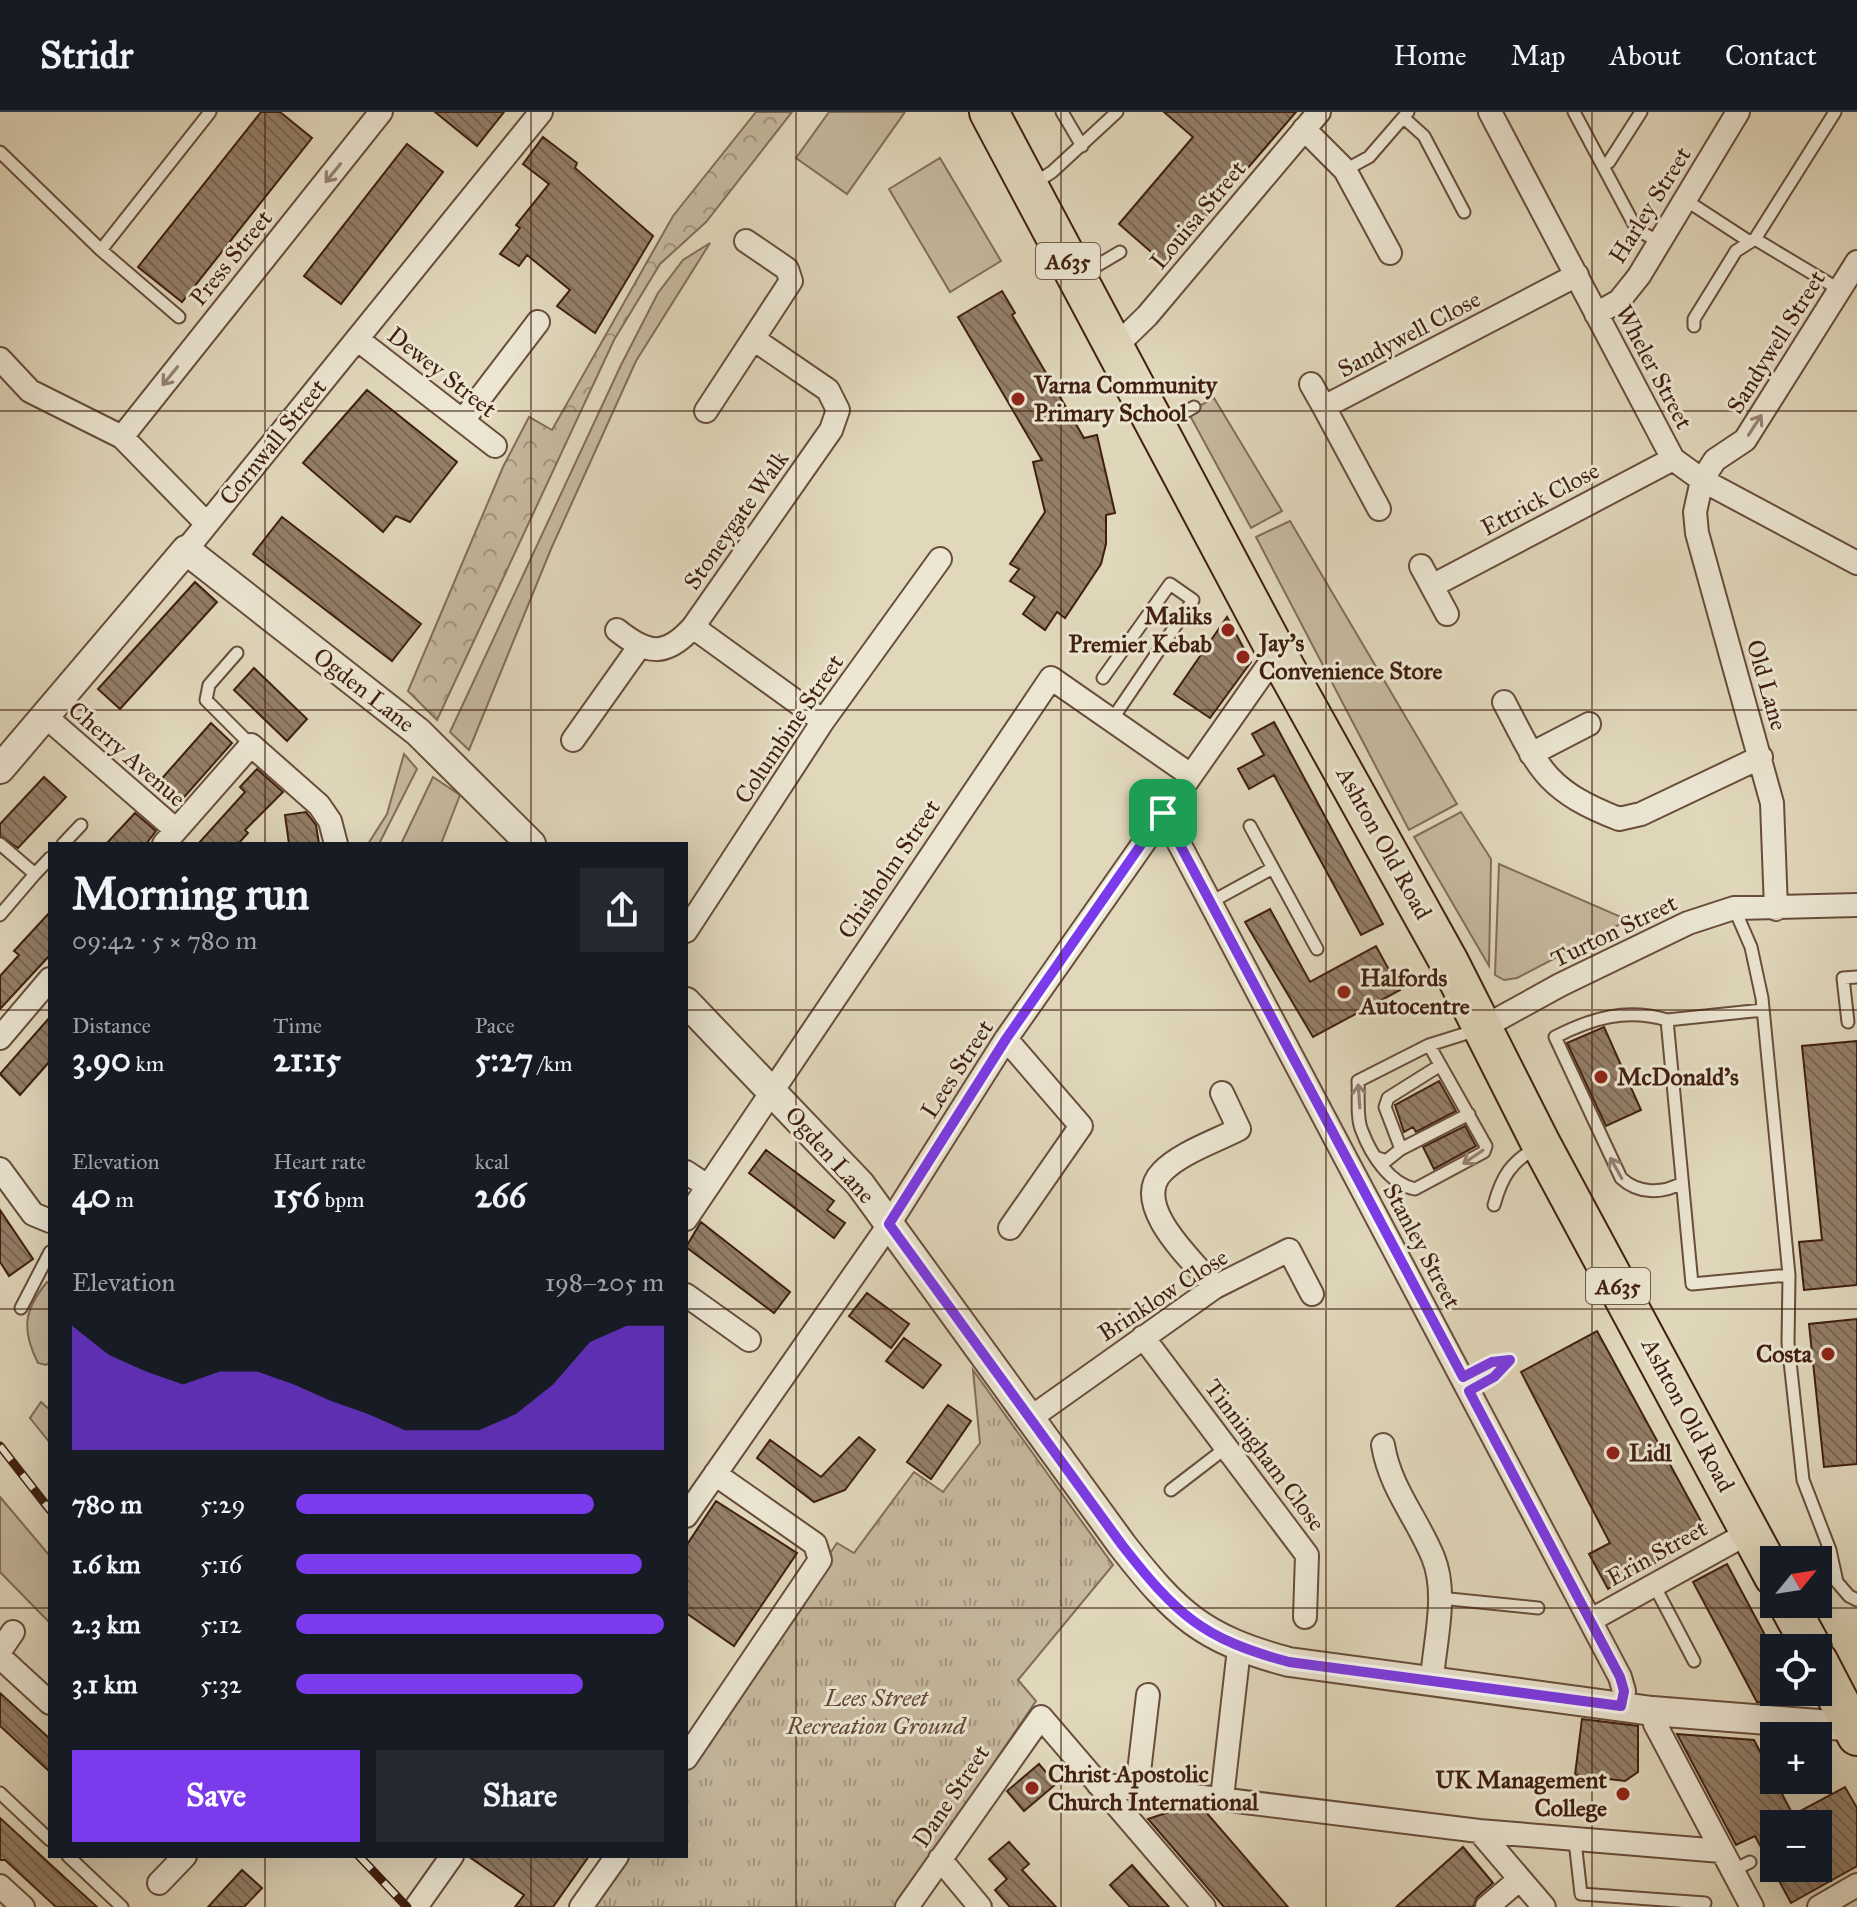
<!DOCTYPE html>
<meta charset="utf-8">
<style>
body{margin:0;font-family:"IM FELL Great Primer",serif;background:#242831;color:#f1f3f6;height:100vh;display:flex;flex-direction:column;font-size:30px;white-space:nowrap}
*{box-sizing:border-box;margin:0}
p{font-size:26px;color:#9ea1a6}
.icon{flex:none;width:44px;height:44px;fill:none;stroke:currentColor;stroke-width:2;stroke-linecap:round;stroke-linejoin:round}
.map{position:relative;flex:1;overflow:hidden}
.side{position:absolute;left:48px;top:730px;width:640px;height:1016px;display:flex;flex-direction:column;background:#171b24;border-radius:0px;box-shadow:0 8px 32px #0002}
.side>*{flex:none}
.needle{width:52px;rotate:60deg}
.fabs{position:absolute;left:1760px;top:1434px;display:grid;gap:16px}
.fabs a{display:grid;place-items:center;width:72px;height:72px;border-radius:0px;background:#171b24;box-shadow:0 8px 32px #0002;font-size:40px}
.pin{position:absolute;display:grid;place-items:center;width:68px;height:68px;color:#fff;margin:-34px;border-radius:16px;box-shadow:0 4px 12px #0006}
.round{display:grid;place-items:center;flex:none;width:84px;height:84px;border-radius:0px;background:#242831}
.head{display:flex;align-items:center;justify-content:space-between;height:136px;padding:0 24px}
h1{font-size:44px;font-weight:700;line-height:60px}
.stats{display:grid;grid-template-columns:repeat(3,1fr);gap:12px;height:136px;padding:8px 24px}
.stats div{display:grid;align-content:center}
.stats b{font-size:34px;font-weight:700}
.stats small{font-size:22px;font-weight:400}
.stats p{font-size:22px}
.chart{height:224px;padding:16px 24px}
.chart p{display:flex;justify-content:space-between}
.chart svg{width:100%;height:144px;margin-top:8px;fill:#7c3aed;opacity:.7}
.action{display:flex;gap:16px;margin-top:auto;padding:16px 24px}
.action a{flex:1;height:92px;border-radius:0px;background:#7c3aed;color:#fff;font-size:32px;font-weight:700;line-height:92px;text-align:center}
.action a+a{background:#242831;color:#f1f3f6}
ul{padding:0 24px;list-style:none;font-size:26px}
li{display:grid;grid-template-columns:128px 96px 1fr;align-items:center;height:60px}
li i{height:20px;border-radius:10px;background:#7c3aed}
header{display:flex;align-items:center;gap:48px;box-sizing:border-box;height:112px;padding:0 40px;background:#171b24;border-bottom:2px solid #363941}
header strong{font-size:38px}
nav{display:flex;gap:44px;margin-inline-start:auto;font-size:28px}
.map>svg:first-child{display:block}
.grass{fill:#c6b99f;stroke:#836c58;stroke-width:2}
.forest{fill:url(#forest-crowns);stroke:#836c58;stroke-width:2}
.park{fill:url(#park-tufts);stroke:#836c58;stroke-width:2}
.building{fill:url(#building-back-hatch);stroke:#401f10;stroke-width:2;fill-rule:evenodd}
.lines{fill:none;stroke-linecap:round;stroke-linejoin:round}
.service-casing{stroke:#684d3b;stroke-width:15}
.minor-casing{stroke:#684d3b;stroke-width:26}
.tertiary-casing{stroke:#684d3b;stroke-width:32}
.trunk-casing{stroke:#401f10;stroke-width:42}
.service{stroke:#ece6d3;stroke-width:11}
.minor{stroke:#ece6d3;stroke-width:22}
.tertiary{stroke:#ece6d3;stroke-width:28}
.trunk{stroke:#e1d8bc;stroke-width:38}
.rail-casing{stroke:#401f10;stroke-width:9}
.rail{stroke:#ece6d3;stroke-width:6;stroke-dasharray:18;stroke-linecap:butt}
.oneway{stroke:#968272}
.route-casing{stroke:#fff;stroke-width:16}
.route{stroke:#7c3aed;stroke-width:10}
.grid{fill:none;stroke:#401f10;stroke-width:2;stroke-opacity:0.55}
.poi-dot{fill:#8f2418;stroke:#ece6d3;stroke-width:3}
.labels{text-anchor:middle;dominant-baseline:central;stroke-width:6;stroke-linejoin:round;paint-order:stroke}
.shield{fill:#ece6d3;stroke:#745b4a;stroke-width:2}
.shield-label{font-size:22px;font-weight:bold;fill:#401f10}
.street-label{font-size:24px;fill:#401f10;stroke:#ece6d3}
.poi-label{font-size:24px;font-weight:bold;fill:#401f10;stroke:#ece6d3;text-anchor:start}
.park-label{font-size:24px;font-style:italic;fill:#624634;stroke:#ece6d3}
</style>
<header>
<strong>Stridr</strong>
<nav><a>Home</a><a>Map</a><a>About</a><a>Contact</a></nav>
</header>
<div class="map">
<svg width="1857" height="1795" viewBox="0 0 1857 1795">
<defs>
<pattern id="forest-crowns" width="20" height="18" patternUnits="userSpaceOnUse" patternTransform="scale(2)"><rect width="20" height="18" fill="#c6b99f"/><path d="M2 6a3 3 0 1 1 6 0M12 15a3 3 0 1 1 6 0" fill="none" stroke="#a29680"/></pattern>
<pattern id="park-tufts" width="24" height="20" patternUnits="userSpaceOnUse" patternTransform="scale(2)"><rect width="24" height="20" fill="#c6b99f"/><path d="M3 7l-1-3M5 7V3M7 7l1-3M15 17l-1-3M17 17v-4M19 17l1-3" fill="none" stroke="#a29680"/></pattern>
<pattern id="building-back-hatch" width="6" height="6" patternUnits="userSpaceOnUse" patternTransform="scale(2)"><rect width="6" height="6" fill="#947f69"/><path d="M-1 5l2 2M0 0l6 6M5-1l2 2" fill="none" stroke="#7a6755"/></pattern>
</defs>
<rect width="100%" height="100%" fill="#e1d8bc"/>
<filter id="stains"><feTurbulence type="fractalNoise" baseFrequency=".0025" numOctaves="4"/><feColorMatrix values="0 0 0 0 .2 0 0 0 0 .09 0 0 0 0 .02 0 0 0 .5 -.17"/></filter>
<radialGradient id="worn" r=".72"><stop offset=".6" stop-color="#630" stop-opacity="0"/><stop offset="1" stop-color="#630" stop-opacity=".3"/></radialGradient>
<path class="grass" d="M829,0H905L847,82L796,46Z
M940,46L1001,149L950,180L889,77Z
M710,131L636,249L551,437L469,638L450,620L621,253L658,181L683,148Z
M1214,286L1282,399L1251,416L1188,300Z
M1290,409L1457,692L1409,718L1256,425Z
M404,642L417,657L379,732H368L387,702Z
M433,665L460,683L441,732H401Z
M1461,700L1491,747L1489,854L1414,725Z
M1499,752L1628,808L1517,866L1504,868L1495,863Z
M47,1170L50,1172V1250L46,1253L38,1251C21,1217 24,1198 47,1170Z
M41,1290L50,1298V1331L30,1306Z
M0,1385L50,1444V1511L0,1460Z"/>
<path class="forest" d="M756,0H792L706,110L660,152L614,228L437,608L408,579L503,355L529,305L552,318L673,104Z"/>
<path class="park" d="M973,1258L1113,1453L1018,1568L1036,1589L896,1795H592L627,1744H686V1656L837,1431L854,1441L914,1360L943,1380L980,1331Z"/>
<path class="building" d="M261,0H280L312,26L182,190L138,155Z
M435,0H504L477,34Z
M1164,0H1296L1165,152L1119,112L1193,25Z
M543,25L577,51L575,56L653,124L595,221L557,194L570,178L527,143L519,154L500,142L520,116L516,113L549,72L523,52Z
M407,32L443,60L341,192L304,164Z
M1002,179L1015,201L1012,203L1084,326L1097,323L1115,401L1106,403V432L1101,452L1065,506L1057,500L1045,518L1023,502L1035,485L1010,469L1019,457L1010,452L1045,400L1033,350L1042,348L958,205Z
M367,278L457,350L410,410L396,404L383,420L303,351Z
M282,405L421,512L392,549L253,442Z
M195,470L217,490L120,597L98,577Z
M1227,505L1251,550L1210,606L1174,582Z
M254,556L307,607L287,629L234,578Z
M1274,610L1383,812L1361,823L1274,663L1249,677L1238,657L1264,643L1252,622Z
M211,611L232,631L178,692L157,672Z
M257,657L283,680L245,718L248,721L238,732H198L245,680L240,675Z
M44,665L66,685L18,736L0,724V712Z
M306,700L316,713L319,732H289L285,703Z
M135,701L156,719L146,732H106Z
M1270,797L1310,870L1376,834L1400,878L1313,925L1245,810Z
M50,800V843L0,897V864L19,843L14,839Z
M50,905V949L20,983L0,962Z
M1604,915L1641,998L1606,1014L1567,931Z
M1857,929V1173L1804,1178L1799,1130L1822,1128L1802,934Z
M1439,969L1456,999L1416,1020L1413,1015L1404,1020L1395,993Z
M1465,1014L1476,1034L1434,1057L1423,1035Z
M766,1038L834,1089L827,1098L845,1111L834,1126L749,1061Z
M0,1098L33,1147L9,1164L0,1150Z
M701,1110L790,1180L774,1201L686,1135Z
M867,1181L909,1212L891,1236L849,1204Z
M1857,1207V1352L1824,1355L1809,1212Z
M1597,1219L1708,1422L1608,1477L1589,1442L1610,1431L1521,1260Z
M904,1226L941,1253L923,1276L886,1249Z
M948,1293L971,1309L931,1367L907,1350Z
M859,1325L875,1338L845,1378L814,1390L757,1346L770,1328L821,1365Z
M716,1389L797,1441L734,1534L686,1501V1434Z
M1727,1452L1774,1540V1591L1757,1590L1693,1470Z
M0,1581L50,1627V1660L0,1614Z
M1582,1607L1638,1614V1660L1625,1669L1575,1663Z
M1677,1622L1754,1628L1793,1703L1845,1675L1857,1696V1754L1791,1791L1755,1724L1736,1733ZM1774,1712H1818V1756H1774Z
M1039,1652L1056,1672L1024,1699L1007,1679Z
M1175,1698L1205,1699L1288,1795H1224L1148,1707Z
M0,1706L62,1763L97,1795H56L5,1748H0Z
M1009,1730L1029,1752L1022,1758L1056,1795H1010L995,1778L1007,1767L989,1747Z
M1463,1735L1493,1771L1477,1785L1473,1795H1396Z
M468,1744H589L553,1795H515L524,1783Z
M1132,1753L1169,1795H1130L1110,1773Z
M242,1758L262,1776L244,1795H208Z"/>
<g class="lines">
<g class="service-casing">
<path id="service" d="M1062,0L1082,34
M1574,0L1637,118L1658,129
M1404,6L1424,24L1464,100
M0,40L101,138L179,205
M1603,54L1609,50L1641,0
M1345,58L1369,45L1408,0
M1033,72L1052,60L1117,0
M1684,87L1750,130
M1755,127L1840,178
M101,138L210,0
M1081,163L1120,140
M1694,214V207L1736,139L1755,127L1835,0
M1163,313L1194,295
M237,541L209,573L206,588L251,633
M1103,566L1170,472L1193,488L1111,609
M1250,714L1317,837
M0,732L35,762L50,746
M63,732L81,713
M1211,790L1273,756
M1734,796L1751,835L1762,886L1789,1163L1788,1231L1803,1368L1830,1438L1837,1470L1849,1484L1857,1488
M0,803L35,762
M1763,898L1667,908L1692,1172L1789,1163
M1667,908C1626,896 1592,906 1555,925L1621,1066C1638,1082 1662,1082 1682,1071
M1848,910L1843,866L1857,865
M1429,933L1486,1034L1484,1040L1415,1077C1390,1072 1371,1043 1362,1019C1356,1006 1359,984 1358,969L1429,933L1477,918
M1401,1037L1469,1002
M1378,1046L1386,1049L1401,1037L1385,995L1388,986L1439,954
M1494,1093C1502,1064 1511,1050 1537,1035
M21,1196L50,1140
M1463,1265L1492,1250L1510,1248
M1469,1279L1494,1265L1510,1248
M1171,1378L1227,1335
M1654,1473L1694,1549
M1440,1486L1538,1496
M0,1681L50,1728
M1575,1729L1581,1782L1705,1791
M68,1744L122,1795
M1732,1759L1750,1750"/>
</g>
<g class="minor-casing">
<path id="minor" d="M1490,0L1673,347L1702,368L1857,451
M1304,17L1345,58L1390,141
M1596,202L1619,189L1639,164L1738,0
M357,227L495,334
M755,228L828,278L838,298L831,318L693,515L823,609
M1114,236L1147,204L1319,0
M0,247L30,279L122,325L207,412
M1311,272L1324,295
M706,299L791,169L787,157L746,129
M464,307L538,210
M122,325L381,0
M1379,397L1324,295L1577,163
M186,438L541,0
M1421,454L1447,502
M1432,474L1673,347
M617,518C647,542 665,546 693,515
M1504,590C1539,657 1545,678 1619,707L1641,702L1761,645
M45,604L176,718
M573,628L639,535
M1531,642L1589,612
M1163,701L1620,1565L1624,1579L1621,1594
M164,732L251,633L319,693L330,709L336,732
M1776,797L1772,691L1697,421L1695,400L1702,368L1715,348L1745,328L1857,150
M686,819L823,609L940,447
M1482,916L1560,873L1688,811L1734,796L1857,793
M0,926L50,867
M1006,927L1081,1014L1010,1116
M0,1057L33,1102L50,1109
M686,1060L707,1074
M686,1107L1051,566L1189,662
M1215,1175C1193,1149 1130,1093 1162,1060C1180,1041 1216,1029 1239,1017L1222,981
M686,1183L749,1228
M1143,1225L1307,1443L1305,1505
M1029,1307L1215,1175L1289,1138L1312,1182
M1383,1333C1390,1376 1417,1406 1433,1445C1448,1481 1435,1528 1432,1567
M686,1404L884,1120L1006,927L1277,541
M1591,1508L1750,1420
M0,1539L13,1520
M0,1545L50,1591
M1652,1599L1655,1612L1752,1795
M686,1646L820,1448L815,1432L715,1362
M1098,1672L1479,1719L1721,1739
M1137,1677L1148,1583
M1222,1686L1239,1537
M1479,1719L1544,1795
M940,1747L980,1795
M159,1771L185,1744
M0,1774L23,1795
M416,1795L452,1744
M581,1795L617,1744
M907,1795L1041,1605L1204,1795
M1487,1795L1520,1767
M1819,1795L1857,1773"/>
</g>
<g class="tertiary-casing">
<path id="tertiary" d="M0,657L186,438L418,620L531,732
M686,890L860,1072L1122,1433C1176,1502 1202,1527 1289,1550L1652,1599L1857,1615"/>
</g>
<g class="trunk-casing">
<path id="trunk" d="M989,0L1277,541L1449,850L1541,1032L1774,1465
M1788,1492L1812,1536
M1818,1549L1857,1624"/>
</g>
<use href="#service" class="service"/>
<use href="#minor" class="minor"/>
<use href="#tertiary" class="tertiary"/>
<use href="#trunk" class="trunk"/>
<g class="rail-casing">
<path id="rail" d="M0,1334L50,1398
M359,1744L407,1795"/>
</g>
<use href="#rail" class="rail"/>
</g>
<defs><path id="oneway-shaft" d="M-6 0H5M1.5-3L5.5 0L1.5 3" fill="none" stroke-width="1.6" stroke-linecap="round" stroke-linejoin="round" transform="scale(2)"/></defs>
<g class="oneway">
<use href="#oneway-shaft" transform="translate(333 61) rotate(129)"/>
<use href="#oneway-shaft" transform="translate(170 264) rotate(129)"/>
<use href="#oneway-shaft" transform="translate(1755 313) rotate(-57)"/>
<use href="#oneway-shaft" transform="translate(1359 984) rotate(-94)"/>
<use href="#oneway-shaft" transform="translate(1473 1045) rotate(146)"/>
<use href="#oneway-shaft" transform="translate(1616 1056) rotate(-119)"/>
</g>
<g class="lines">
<g class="route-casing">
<path id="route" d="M1163,701L1463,1265L1492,1250L1510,1248L1494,1265L1469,1279L1620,1565L1624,1579L1621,1594L1289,1550C1202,1527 1176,1502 1122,1433L889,1112L1006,927Z"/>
</g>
<use href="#route" class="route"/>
</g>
<path class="grid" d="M265,0V732M531,0V732M796,0V1795M1061,0V1795M1326,0V1795M1592,0V1795M0,299H1857M0,598H1857M0,898H50M686,898H1857M0,1197H50M686,1197H1857M0,1496H50M686,1496H1857M265,1744V1795M531,1744V1795"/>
<g class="poi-dot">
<circle cx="1018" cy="287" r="8"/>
<circle cx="1228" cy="518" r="8"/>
<circle cx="1243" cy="545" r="8"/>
<circle cx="1344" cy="880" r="8"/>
<circle cx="1601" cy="965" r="8"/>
<circle cx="1828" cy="1242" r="8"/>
<circle cx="1613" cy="1341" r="8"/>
<circle cx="1032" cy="1676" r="8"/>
<circle cx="1623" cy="1682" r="8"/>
</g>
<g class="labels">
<g class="shield">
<rect x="1036" y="131" width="64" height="36" rx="6"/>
<rect x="1586" y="1156" width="64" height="36" rx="6"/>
</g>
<g class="shield-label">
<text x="1068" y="149">A635</text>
<text x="1618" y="1174">A635</text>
</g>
<g class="street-label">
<text transform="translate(1650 93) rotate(-58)">Harley Street</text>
<text transform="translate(1198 103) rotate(-50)">Louisa Street</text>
<text transform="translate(231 146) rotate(-51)">Press Street</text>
<text transform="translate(1409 222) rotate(-28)">Sandywell Close</text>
<text transform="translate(1776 230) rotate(-58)">Sandywell Street</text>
<text transform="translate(1654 255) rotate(62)">Wheler Street</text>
<text transform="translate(442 260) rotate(38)">Dewey Street</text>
<text transform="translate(273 330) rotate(-51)">Cornwall Street</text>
<text transform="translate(1540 387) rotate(-28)">Ettrick Close</text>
<text transform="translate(736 408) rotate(-55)">Stoneygate Walk</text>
<text transform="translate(1767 573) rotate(74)">Old Lane</text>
<text transform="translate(364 578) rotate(38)">Ogden Lane</text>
<text transform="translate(789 617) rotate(-56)">Columbine Street</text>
<text transform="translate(127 642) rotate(41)">Cherry Avenue</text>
<text transform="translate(1384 731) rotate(61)">Ashton Old Road</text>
<text transform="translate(889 757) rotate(-56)">Chisholm Street</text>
<text transform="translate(1614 819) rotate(-26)">Turton Street</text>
<text transform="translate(957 957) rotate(-57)">Lees Street</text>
<text transform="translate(830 1043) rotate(48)">Ogden Lane</text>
<text transform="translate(1422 1134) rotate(62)">Stanley Street</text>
<text transform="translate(1163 1183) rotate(-33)">Brinklow Close</text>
<text transform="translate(1688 1303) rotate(62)">Ashton Old Road</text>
<text transform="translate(1265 1343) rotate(53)">Tinningham Close</text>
<text transform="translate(1657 1441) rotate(-29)">Erin Street</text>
<text transform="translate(951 1684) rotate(-56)">Dane Street</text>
</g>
<g class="poi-label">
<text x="1034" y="273">Varna Community<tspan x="1034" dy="28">Primary School</tspan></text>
<text x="1212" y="504" text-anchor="end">Maliks<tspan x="1212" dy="28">Premier Kebab</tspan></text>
<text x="1259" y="531">Jay's<tspan x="1259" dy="28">Convenience Store</tspan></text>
<text x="1360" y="866">Halfords<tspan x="1360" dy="28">Autocentre</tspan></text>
<text x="1617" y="965">McDonald's</text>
<text x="1812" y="1242" text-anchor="end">Costa</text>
<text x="1629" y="1341">Lidl</text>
<text x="1048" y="1662">Christ Apostolic<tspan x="1048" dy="28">Church International</tspan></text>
<text x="1607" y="1668" text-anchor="end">UK Management<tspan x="1607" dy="28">College</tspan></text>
</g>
<g class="park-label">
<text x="876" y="1586">Lees Street<tspan x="876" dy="28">Recreation Ground</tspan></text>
</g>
</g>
<rect width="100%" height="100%" filter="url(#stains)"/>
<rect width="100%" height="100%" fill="url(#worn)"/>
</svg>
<div class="fabs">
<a><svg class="needle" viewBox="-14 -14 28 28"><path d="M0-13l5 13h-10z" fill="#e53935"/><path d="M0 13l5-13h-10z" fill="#9ea1a6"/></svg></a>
<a><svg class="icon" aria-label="locate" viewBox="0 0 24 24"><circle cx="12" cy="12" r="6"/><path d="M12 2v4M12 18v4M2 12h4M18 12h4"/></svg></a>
<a>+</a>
<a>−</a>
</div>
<div class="pin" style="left:1163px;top:701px;background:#1e9e55"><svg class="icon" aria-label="arrive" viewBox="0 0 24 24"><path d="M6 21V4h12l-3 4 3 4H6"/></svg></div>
<section class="side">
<div class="head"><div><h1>Morning run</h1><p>09:42 · 5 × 780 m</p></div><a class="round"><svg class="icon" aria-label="share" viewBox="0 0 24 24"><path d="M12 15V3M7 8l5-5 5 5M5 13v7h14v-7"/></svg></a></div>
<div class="stats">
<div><p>Distance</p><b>3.90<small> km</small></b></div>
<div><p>Time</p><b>21:15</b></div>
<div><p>Pace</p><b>5:27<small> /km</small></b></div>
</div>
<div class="stats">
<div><p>Elevation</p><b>40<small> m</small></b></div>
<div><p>Heart rate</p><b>156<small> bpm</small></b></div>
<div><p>kcal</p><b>266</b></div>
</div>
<div class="chart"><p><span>Elevation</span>198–205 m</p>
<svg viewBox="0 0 160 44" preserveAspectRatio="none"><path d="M0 44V6L10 15L20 20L30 24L40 20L50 20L60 24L70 29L80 33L90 38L100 38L110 38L120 33L130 24L140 11L150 6L160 6V44z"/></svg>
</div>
<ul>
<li><b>780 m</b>5:29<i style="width:81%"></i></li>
<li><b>1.6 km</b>5:16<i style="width:94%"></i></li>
<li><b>2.3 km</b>5:12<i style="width:100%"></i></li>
<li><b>3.1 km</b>5:32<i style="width:78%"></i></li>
</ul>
<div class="action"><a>Save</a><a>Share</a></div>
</section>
</div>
